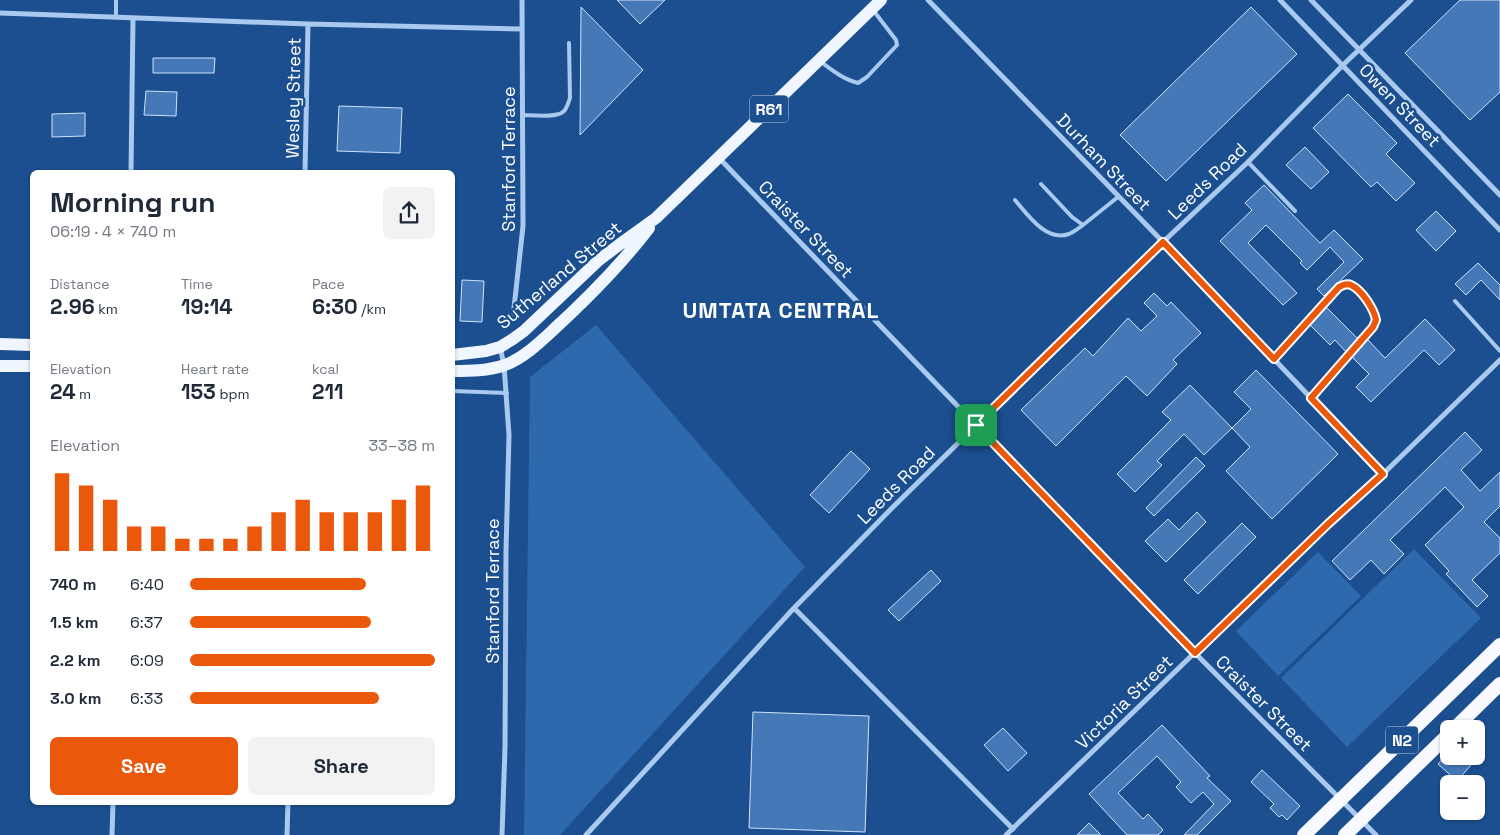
<!DOCTYPE html>
<meta charset="utf-8">
<style>
body{margin:0;font-family:"Space Grotesk",sans-serif;background:#f2f2f3;color:#1f2937;height:100vh;display:flex;flex-direction:column;font-size:19px;white-space:nowrap}
*{box-sizing:border-box;margin:0}
p{font-size:16px;color:#747a83}
.icon{flex:none;width:28px;height:28px;fill:none;stroke:currentColor;stroke-width:2;stroke-linecap:round;stroke-linejoin:round}
.map{position:relative;flex:1;overflow:hidden}
.sheet{position:absolute;left:30px;top:170px;width:425px;height:635px;display:flex;flex-direction:column;background:#fff;border-radius:8px;box-shadow:0 1px 4px #0004}
.sheet>*{flex:none}
.tools{position:absolute;left:1440px;top:720px;display:grid;gap:10px}
.tools a{display:grid;place-items:center;width:45px;height:45px;border-radius:8px;background:#fff;box-shadow:0 1px 4px #0004;font-size:25px}
.pin{position:absolute;display:grid;place-items:center;width:42px;height:42px;color:#fff;margin:-21px;border-radius:10px;box-shadow:0 2px 8px #0006}
.round{display:grid;place-items:center;flex:none;width:52px;height:52px;border-radius:8px;background:#f2f2f3}
.summary{display:flex;align-items:center;justify-content:space-between;height:85px;padding:0 20px}
h1{font-size:28px;font-weight:800;line-height:38px}
.stats{display:grid;grid-template-columns:repeat(3,1fr);gap:8px;height:85px;padding:5px 20px}
.stats div{display:grid;align-content:center}
.stats b{font-size:21px;font-weight:800}
.stats small{font-size:14px;font-weight:400}
.stats p{font-size:14px}
.chart{height:140px;padding:10px 20px}
.chart p{display:flex;justify-content:space-between}
.chart svg{width:100%;height:90px;margin-top:5px;stroke:#ea580c;stroke-width:6}
.button{display:flex;gap:10px;margin-top:auto;padding:10px 20px}
.button a{flex:1;height:58px;border-radius:8px;background:#ea580c;color:#fff;font-size:20px;font-weight:800;line-height:58px;text-align:center}
.button a+a{background:#f2f2f3;color:#1f2937}
ul{padding:0 20px;list-style:none;font-size:16px}
li{display:grid;grid-template-columns:80px 60px 1fr;align-items:center;height:38px}
li i{height:12px;border-radius:6px;background:#ea580c}
.map>svg:first-child{display:block}
.green{fill:#2e69ad}
.building{fill:#4478b7;stroke:#cfe3fa}
.lines{fill:none;stroke-linecap:round;stroke-linejoin:round}
.service{stroke:#a9c9ee;stroke-width:4}
.minor{stroke:#a9c9ee;stroke-width:5}
.primary{stroke:#f0f6ff;stroke-width:12}
.trunk{stroke:#f8faff;stroke-width:14}
.route-casing{stroke:#fff;stroke-width:10}
.route{stroke:#ea580c;stroke-width:6}
.labels{text-anchor:middle;dominant-baseline:central;stroke-width:5;stroke-linejoin:round;paint-order:stroke}
.shield{fill:#1b4f8f;stroke:#bbcadd;stroke-width:1}
.shield-label{font-size:16px;font-weight:bold;fill:#fff}
.street-label{font-size:18px;fill:#fff;stroke:#1b4f8f}
.district-label{font-size:22px;font-weight:bold;letter-spacing:1px;fill:#fff;stroke:#1b4f8f}
</style>
<div class="map">
<svg width="1500" height="835" viewBox="0 0 1500 835">
<rect width="100%" height="100%" fill="#1b4f8f"/>
<path class="green" d="M596,325L805,567L560,835H524L530,377Z
M1414,549L1481,618L1347,747L1281,678Z
M1318,552L1361,596L1278,676L1236,631Z"/>
<path class="building" d="M617,0H665L640,24Z
M1460,0H1500V92L1470,120L1405,53Z
M581,7L643,70L580,135Z
M1251,7L1297,54L1166,181L1120,135Z
M153,58H215L214,73H153Z
M146,91L177,92L176,116L144,115Z
M1348,94L1397,143L1386,154L1415,183L1396,201L1377,182L1371,187L1313,128Z
M339,106L402,108L400,153L337,151Z
M85,113V136L52,137V114Z
M1305,147L1329,172L1311,189L1286,165Z
M1264,185L1320,243L1334,230L1363,259L1324,296L1317,289L1344,262L1330,247L1307,270L1300,263L1302,261L1266,225L1248,243L1297,293L1283,305L1220,241L1252,210L1245,203Z
M1436,211L1456,231L1436,251L1416,230Z
M1478,263L1500,285V300L1481,280L1466,295L1455,284Z
M462,280L484,281L482,322L460,321Z
M1154,293L1167,306L1171,302L1201,333L1173,360L1177,364L1147,396L1126,376L1056,446L1021,410L1085,348L1093,356L1128,318L1141,331L1157,316L1144,303Z
M1326,307L1357,338L1362,334L1346,352L1335,340L1330,345L1310,325Z
M1425,319L1455,350L1439,365L1424,350L1371,402L1356,387L1369,374L1352,357L1367,339L1385,358Z
M1256,370L1338,454L1272,519L1226,471L1250,447L1232,428L1251,409L1234,392Z
M1190,385L1232,428L1204,455L1184,434L1157,461L1162,465L1135,492L1117,474L1171,420L1162,412Z
M1465,432L1482,450L1461,470L1480,491L1500,472V506L1484,522L1500,538V553L1472,580L1488,596L1477,607L1446,574L1449,571L1425,545L1464,507L1445,487L1390,540L1404,554L1384,574L1371,560L1350,580L1332,561Z
M851,451L870,469L829,513L810,495Z
M1196,457L1205,466L1154,516L1146,508Z
M1197,512L1206,522L1166,562L1145,541L1168,519L1179,530Z
M1242,523L1256,537L1198,594L1184,580Z
M931,570L941,581L899,621L888,610Z
M753,712L869,716L865,832L749,828Z
M1162,725L1210,776L1207,778L1231,801L1197,835H1184L1214,804L1203,792L1191,803L1176,787L1181,782L1157,756L1118,793L1143,819L1148,814L1163,830L1158,835H1127L1089,794Z
M1003,728L1027,753L1008,771L984,745Z
M1445,756H1479L1457,781L1438,764Z
M1262,770L1300,806L1287,820L1282,815L1279,817L1270,808L1274,804L1251,782Z
M1089,823L1101,835H1077Z"/>
<g class="lines">
<path class="service" d="M116,17V0
M821,62C832,70 844,80 858,83L867,77L897,45L896,40L873,10
M522,115C531,115 556,118 563,112C567,109 568,103 570,98L569,43
M1248,162L1295,211
M1041,184L1072,217L1083,225L1118,197
M1015,200C1028,215 1046,242 1069,234C1074,232 1079,228 1083,225
M1455,301L1500,351
M1274,359L1339,287C1343,285 1347,283 1351,285C1362,290 1374,309 1376,320L1373,327L1311,398
M452,391L507,393"/>
<path class="minor" d="M928,0L1163,242L1383,474
M1280,0L1500,230
M1311,0L1500,195
M0,13L308,24L522,29
M719,158L1195,653L1376,835
M131,172L133,18
M305,172L308,24
M513,317L523,226L522,0
M500,347L504,365L509,435L506,551L505,747L502,835
M794,608L1013,829
M112,835L113,802
M287,835L288,802
M586,835L794,608L892,508L1163,242L1248,162L1343,65L1411,0
M1006,835L1328,524L1383,474L1500,360"/>
<path class="primary" d="M0,344L32,345
M452,355L486,351L500,347L513,339L524,331L599,260L624,241L656,218L881,0
M0,366H32
M452,371C470,371 488,371 505,365C523,358 538,344 552,331C587,299 620,266 649,228"/>
<path class="trunk" d="M1454,729L1500,684
M1304,835L1500,645
M1345,835L1449,734"/>
</g>
<g class="lines">
<g class="route-casing">
<path id="route" d="M1163,242L1274,359L1339,287C1343,285 1347,283 1351,285C1362,290 1374,309 1376,320L1373,327L1311,398L1383,474L1328,524L1195,653L976,425Z"/>
</g>
<use href="#route" class="route"/>
</g>
<g class="labels">
<g class="shield">
<rect x="750" y="95.5" width="38" height="27" rx="4"/>
<rect x="1386" y="726.5" width="32" height="27" rx="4"/>
</g>
<g class="shield-label">
<text x="769" y="109">R61</text>
<text x="1402" y="740">N2</text>
</g>
<g class="street-label">
<text transform="translate(293 98) rotate(-89)">Wesley Street</text>
<text transform="translate(1400 105) rotate(46)">Owen Street</text>
<text transform="translate(508 159) rotate(-90)">Stanford Terrace</text>
<text transform="translate(1104 162) rotate(46)">Durham Street</text>
<text transform="translate(1207 181) rotate(-44)">Leeds Road</text>
<text transform="translate(806 229) rotate(46)">Craister Street</text>
<text transform="translate(559 275) rotate(-40)">Sutherland Street</text>
<text transform="translate(896 485) rotate(-45)">Leeds Road</text>
<text transform="translate(492 591) rotate(-90)">Stanford Terrace</text>
<text transform="translate(1124 702) rotate(-44)">Victoria Street</text>
<text transform="translate(1264 703) rotate(45)">Craister Street</text>
</g>
<g class="district-label">
<text x="781" y="310">UMTATA CENTRAL</text>
</g>
</g>
</svg>
<div class="tools">
<a>+</a>
<a>−</a>
</div>
<div class="pin" style="left:976px;top:425px;background:#1e9e55"><svg class="icon" aria-label="arrive" viewBox="0 0 24 24"><path d="M6 21V4h12l-3 4 3 4H6"/></svg></div>
<section class="sheet">
<div class="summary"><div><h1>Morning run</h1><p>06:19 · 4 × 740 m</p></div><a class="round"><svg class="icon" aria-label="share" viewBox="0 0 24 24"><path d="M12 15V3M7 8l5-5 5 5M5 13v7h14v-7"/></svg></a></div>
<div class="stats">
<div><p>Distance</p><b>2.96<small> km</small></b></div>
<div><p>Time</p><b>19:14</b></div>
<div><p>Pace</p><b>6:30<small> /km</small></b></div>
</div>
<div class="stats">
<div><p>Elevation</p><b>24<small> m</small></b></div>
<div><p>Heart rate</p><b>153<small> bpm</small></b></div>
<div><p>kcal</p><b>211</b></div>
</div>
<div class="chart"><p><span>Elevation</span>33–38 m</p>
<svg viewBox="0 0 160 44" preserveAspectRatio="none"><path d="M5 44V6M15 44V12M25 44V19M35 44V32M45 44V32M55 44V38M65 44V38M75 44V38M85 44V32M95 44V25M105 44V19M115 44V25M125 44V25M135 44V25M145 44V19M155 44V12"/></svg>
</div>
<ul>
<li><b>740 m</b>6:40<i style="width:72%"></i></li>
<li><b>1.5 km</b>6:37<i style="width:74%"></i></li>
<li><b>2.2 km</b>6:09<i style="width:100%"></i></li>
<li><b>3.0 km</b>6:33<i style="width:77%"></i></li>
</ul>
<div class="button"><a>Save</a><a>Share</a></div>
</section>
</div>
